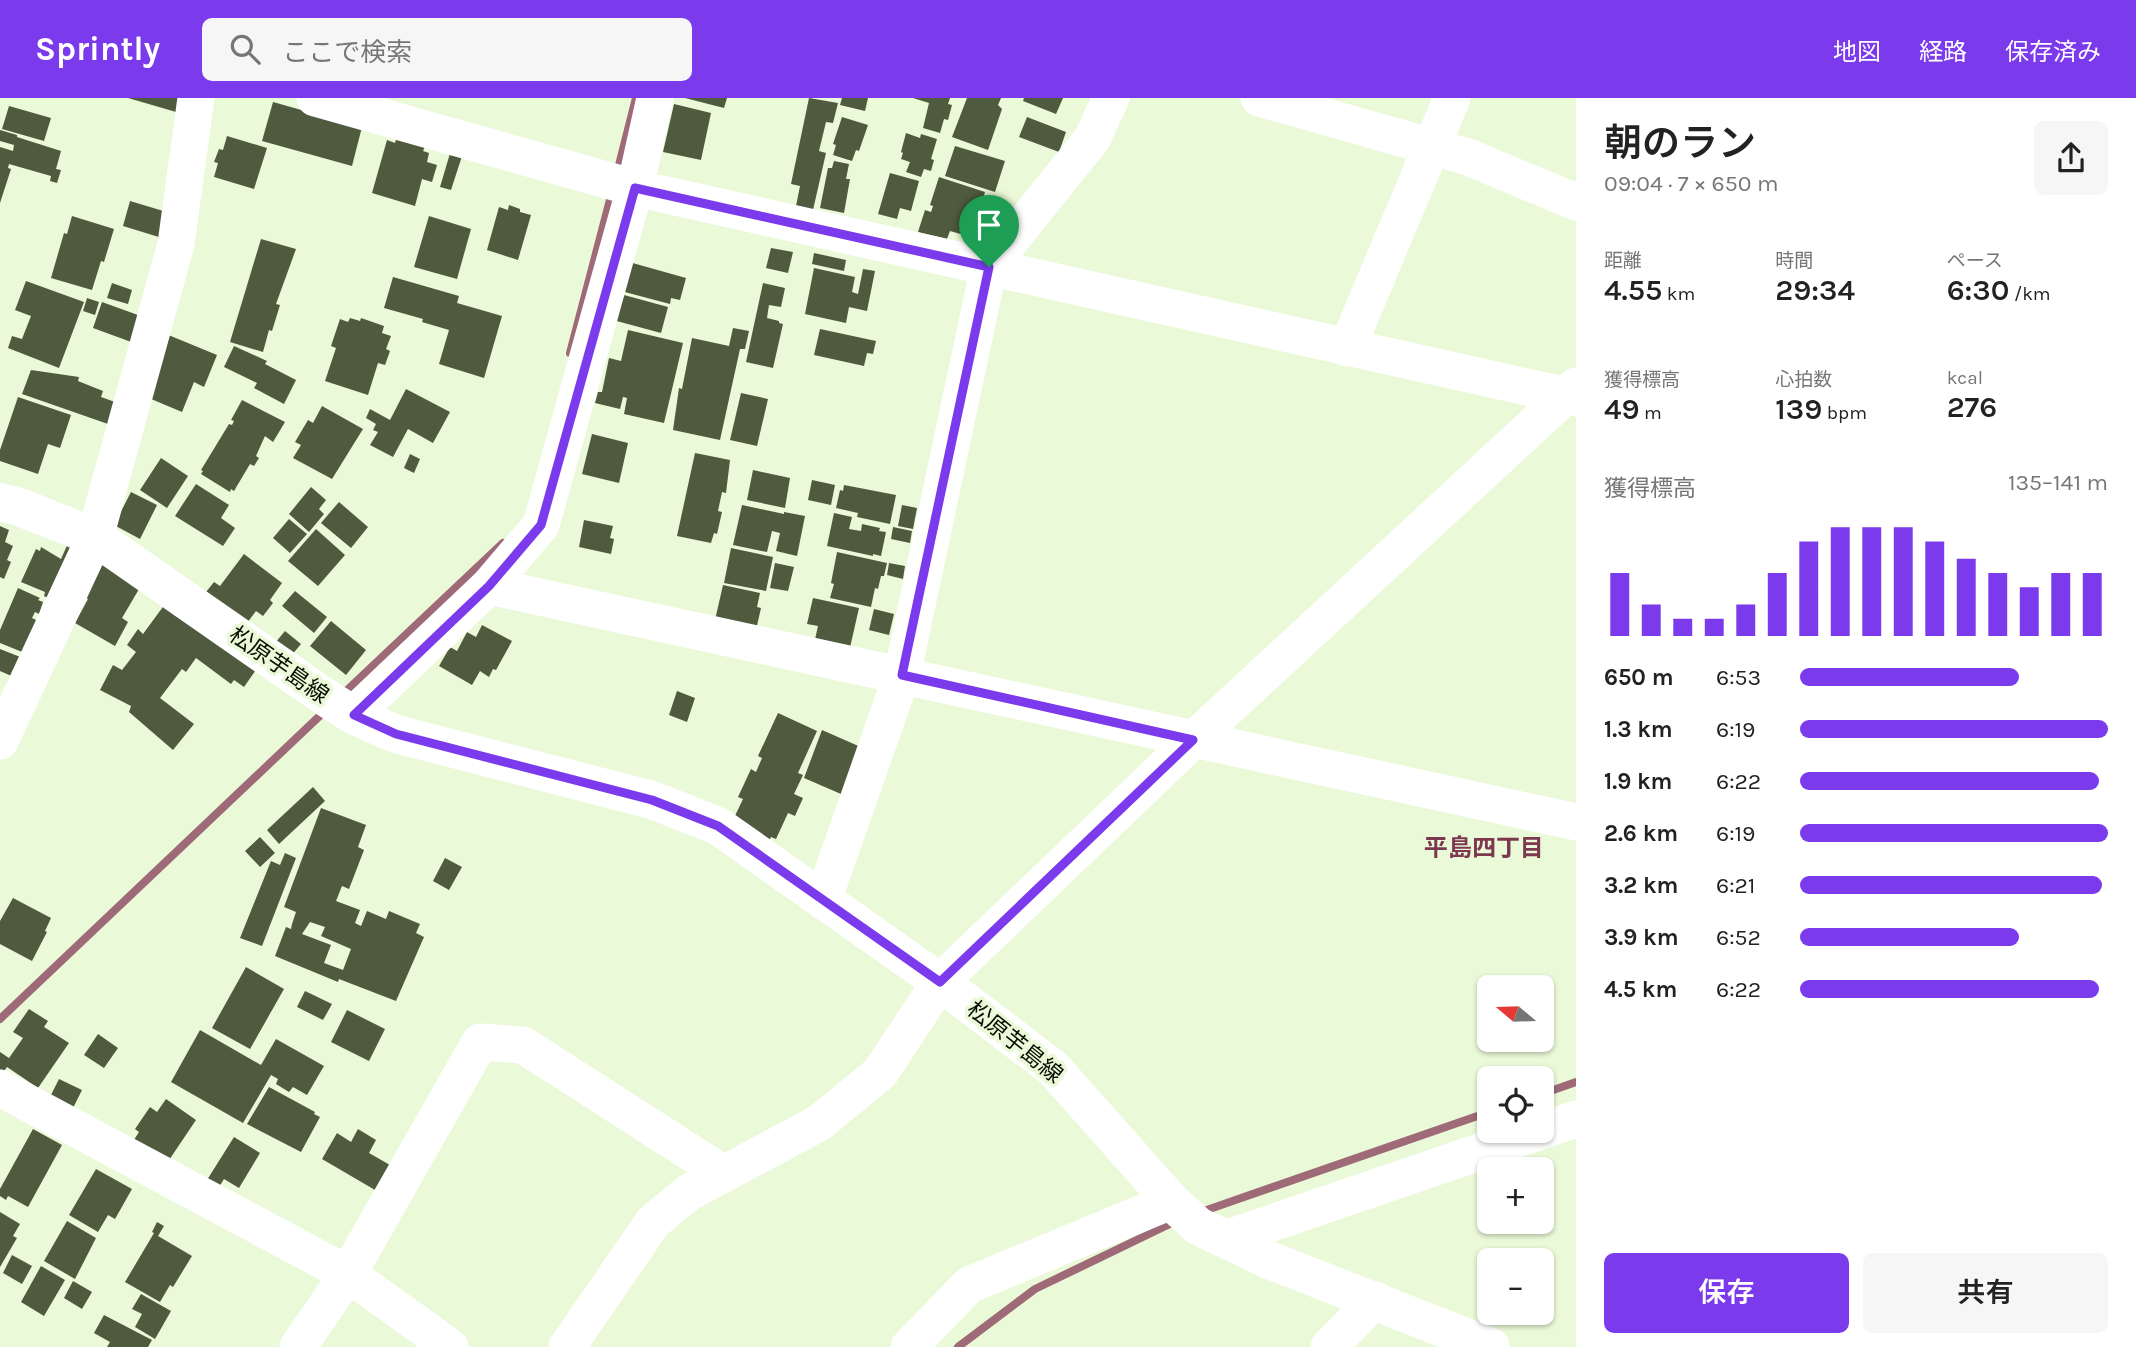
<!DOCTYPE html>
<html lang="ja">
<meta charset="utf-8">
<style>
body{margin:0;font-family:Karla,"Noto Sans JP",sans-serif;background:#f6f6f6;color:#222;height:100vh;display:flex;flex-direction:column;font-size:26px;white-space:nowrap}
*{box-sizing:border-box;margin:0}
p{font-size:23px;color:#767676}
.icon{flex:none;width:38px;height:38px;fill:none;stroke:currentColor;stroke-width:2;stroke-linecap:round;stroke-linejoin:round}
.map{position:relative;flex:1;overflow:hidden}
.sheet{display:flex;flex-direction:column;background:#fff;width:560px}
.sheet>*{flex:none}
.needle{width:46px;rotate:289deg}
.controls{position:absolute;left:1477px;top:877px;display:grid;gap:14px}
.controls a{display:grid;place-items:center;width:77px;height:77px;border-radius:10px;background:#fff;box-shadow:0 2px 5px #0004;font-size:35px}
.pin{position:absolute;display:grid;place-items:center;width:60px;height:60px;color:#fff;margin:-72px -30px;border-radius:50% 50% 50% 0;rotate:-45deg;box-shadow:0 0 7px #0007}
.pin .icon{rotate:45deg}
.round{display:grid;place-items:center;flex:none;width:74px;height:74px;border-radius:10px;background:#f6f6f6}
.headline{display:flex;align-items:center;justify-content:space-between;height:119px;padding:0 28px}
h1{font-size:38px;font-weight:600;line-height:52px}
.figures{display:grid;grid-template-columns:repeat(3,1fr);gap:10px;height:119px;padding:7px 28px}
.figures div{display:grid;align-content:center}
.figures b{font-size:30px;font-weight:600}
.figures small{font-size:19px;font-weight:400}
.figures p{font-size:19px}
.chart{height:196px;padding:14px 28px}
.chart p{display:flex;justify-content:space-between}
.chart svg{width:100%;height:126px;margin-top:7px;stroke:#7c3aed;stroke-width:6}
.button{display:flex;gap:14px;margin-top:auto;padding:14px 28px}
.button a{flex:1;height:80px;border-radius:10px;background:#7c3aed;color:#fff;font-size:28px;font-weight:600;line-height:80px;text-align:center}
.button a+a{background:#f6f6f6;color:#222}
ul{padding:0 28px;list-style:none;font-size:23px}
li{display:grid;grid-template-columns:112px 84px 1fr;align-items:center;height:52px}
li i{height:18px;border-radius:9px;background:#7c3aed}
header{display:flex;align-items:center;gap:42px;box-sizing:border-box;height:98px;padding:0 35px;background:#7c3aed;color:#fff}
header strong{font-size:33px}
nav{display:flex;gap:38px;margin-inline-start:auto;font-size:24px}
.search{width:490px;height:63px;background:#f6f6f6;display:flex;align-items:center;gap:18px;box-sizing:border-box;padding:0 24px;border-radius:10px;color:#767676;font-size:26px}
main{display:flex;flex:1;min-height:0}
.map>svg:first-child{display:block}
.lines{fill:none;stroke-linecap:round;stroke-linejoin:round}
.stream{stroke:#9f6a78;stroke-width:8}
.building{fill:#4f5a3e;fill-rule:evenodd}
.minor{stroke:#fff;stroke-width:37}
.major{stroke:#fff;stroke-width:38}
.route-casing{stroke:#fff;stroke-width:14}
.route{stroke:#7c3aed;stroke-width:9}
.labels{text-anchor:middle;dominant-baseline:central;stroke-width:7;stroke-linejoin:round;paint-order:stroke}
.street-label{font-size:23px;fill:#090e04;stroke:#eaf9d7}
.neighbourhood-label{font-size:24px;font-weight:bold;fill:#7d3850;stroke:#eaf9d7}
</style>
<header>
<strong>Sprintly</strong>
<div class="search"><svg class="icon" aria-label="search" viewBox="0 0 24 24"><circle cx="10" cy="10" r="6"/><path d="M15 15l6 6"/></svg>ここで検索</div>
<nav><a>地図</a><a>経路</a><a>保存済み</a></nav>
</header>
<main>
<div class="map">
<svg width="1576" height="1249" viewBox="0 0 1576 1249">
<rect width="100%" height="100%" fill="#eaf9d7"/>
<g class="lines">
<path class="stream" d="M617,75L636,0
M570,255L612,94
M342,597L503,445
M0,921L327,611
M1542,996L1576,984
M1201,1114L1489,1014
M958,1249L1035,1191L1176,1123"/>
</g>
<path class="building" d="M128,0H188L183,16Z
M685,0H727L724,10Z
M809,0L838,5L833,25L826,24L819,53L826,55L813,112L796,108L800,88L791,86Z
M842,0H868L865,13L840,7Z
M913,0H950L948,6L952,7L948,22L944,21L940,35L923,30L929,5Z
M967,0H1001L998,7L1002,11L988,52L952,39Z
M1024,0H1063L1056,16L1023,3Z
M273,4L362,29L352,68L262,43Z
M674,6L711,15L701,62L663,54Z
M9,8L51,20L44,43L2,31Z
M842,19L868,27L859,53L856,52L852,63L833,57L836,47L833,46Z
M1027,19L1066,34L1059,54L1019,39Z
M0,32L17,37V39L61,53L56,71L61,72L57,85L50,83L51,78L9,66L8,70L11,71L0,105V49L13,53L14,47L0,43Z
M906,35L920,40L921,36L937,41L931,61L934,62L931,73L924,71L921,79L906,74L910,64L901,61L903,55L901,54Z
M227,38L267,50L254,91L214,79L218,65L214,64L219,51L223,52Z
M397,38L426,46L423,53L429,55L427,64L437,67L432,84L422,81L415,108L372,95L387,42L395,45Z
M955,48L1005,63L995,94L945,78Z
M451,52L463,55L451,92L440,89Z
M834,63L849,66L846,81H850L844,115L820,110L828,70H832Z
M890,75L919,83L911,113L900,110L897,121L878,116Z
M939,79L985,94L971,139L950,133L947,141L918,134L925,112L931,114L933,108L930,107Z
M130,103L170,115L162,140L123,128Z
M509,107L520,111V114L531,117L518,162L487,152L499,109L508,112Z
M72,118L114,131L104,164L101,163L92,192L51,180L64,135L67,136Z
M429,118L471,131L457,181L414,169Z
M261,141L296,151L276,206L280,207L272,233L269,232L263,254L230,244Z
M771,150L793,154L788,175L766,170Z
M814,155L846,162L844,173L812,166Z
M629,164L686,180L680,202L671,200L670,206L621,193Z
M814,170L855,179L852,194L858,196L863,171L875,173L867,213L849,209L846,225L805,216Z
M393,179L459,198L457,205L502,218L484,280L439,266L449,232L422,224L423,221L384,210Z
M26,183L84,204L59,270L8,250L12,238L22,241L31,218L15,212Z
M112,185L132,192L128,206L107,200Z
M763,185L785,190L781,209L769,207L767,220L779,223V225L783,226L773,270L746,264Z
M624,197L668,209L661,235L613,222Z
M87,200L99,204L95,217L83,213Z
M102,204L149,221L134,245L93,230Z
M350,220L360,223L361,220L384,228L382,235L391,238L386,251L390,253L385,267L378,265L368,297L325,283L336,250L331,248L340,221L348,224Z
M733,230L749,233L745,251H740L720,342L673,332L679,290L682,291L692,240L729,248Z
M820,231L876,243L873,256L867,255L864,268L814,257Z
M628,232L683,245L664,325L624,316L627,300L623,299L620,311L595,305L598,294H602L609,260L621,263Z
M166,236L217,257L204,289L194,284L182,314L144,298Z
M234,248L267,263L265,266L296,282L284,306L254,290L257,285L224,269Z
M31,272L79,279L78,283L103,293L101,299L115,304L108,326L22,296Z
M406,291L450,314L433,345L408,331L393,359L370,347L378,334L373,332L376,326L366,320L370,311L390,322Z
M741,295L768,301L757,348L730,342Z
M18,299L71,317L60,350L48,346L38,376L0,363V352Z
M242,302L285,324L273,344L265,338L256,358L259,360L254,368L250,366L234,393L231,391L230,394L201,376L203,373L201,372L229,326L232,327L234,323L231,322Z
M322,308L363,331L332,381L293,360L301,347L295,344L308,322L313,325Z
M592,336L628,345L619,385L582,376Z
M695,355L730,362L726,395L722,394L718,413L722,414L717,436L714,435L711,445L677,438Z
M410,356L420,361L414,375L404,370Z
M161,360L188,378L167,410L140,392Z
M753,372L790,380L785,410L747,402Z
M812,382L835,387L831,407L808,402Z
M196,386L229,407L221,420L235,430L223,448L175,418Z
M844,387L896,397L890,426L857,419L858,415L836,410L840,392L843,393Z
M311,389L326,402L319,411L324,416L309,434L289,416Z
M131,394L157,407L140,441L114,427Z
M339,404L368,429L351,450L321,425Z
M742,407L784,416V414L805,418L797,458L776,453L780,435L772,433L767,454L733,447Z
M902,407L917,410L913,431L898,428Z
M834,415L852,419L849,431L861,433L862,426L880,430L879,433L886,434L881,458L873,456V458L827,448Z
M289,421L307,436L290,455L273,440Z
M584,422L613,428L610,440L614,441L611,456L579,449Z
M0,428L9,432L5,444L13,448L7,462L11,464L4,481L0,479Z
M893,429L912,433L910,445L891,441Z
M316,431L345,457L318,488L288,463Z
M69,443L86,450L61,506L44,498L45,494L21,484L36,451L40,453L41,449L61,461Z
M731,450L773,459L766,493L724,485Z
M837,454L887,465L884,478H881L878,491L875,490L871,509L830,500L834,486L831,485Z
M244,456L282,485L270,502L273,505L263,518L256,513L247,525L206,494L214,484L220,488Z
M104,464L142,486L122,520L128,524L115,548L75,525L88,501L84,499Z
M775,465L794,469L788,493L770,490Z
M889,465L905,468L903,481L887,477Z
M723,487L760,495L757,509L761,510L756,532L715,522Z
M18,490L40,500L38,502L43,504L39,516L35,514L32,520L51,529L37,560L0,545V532Z
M295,493L327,519L314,535L282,508Z
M813,500L859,510L849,554L814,546L818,528L807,526Z
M168,502L258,569L244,589L234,582L231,586L196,560L186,574L182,571L160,600L194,626L173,652L129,614L131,608L100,592L113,567L122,572L136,554L127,547L138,531L143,536Z
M874,511L894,516L889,537L869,532Z
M331,523L366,552L346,577L310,548Z
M482,527L512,543L496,572L493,571L489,579L480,573L472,587L439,568L450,549L457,553L467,534L476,539Z
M285,533L301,546L291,558L275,545Z
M0,551L33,564L25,584L0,573Z
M677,593L695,600L687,624L669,617Z
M778,615L817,633L798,675L803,677L794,696L803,700L795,718L788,715L776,741L771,739L767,747L733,722L743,701L738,699L751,671L756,674L762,660L758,658Z
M822,632L863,650L841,696L804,680Z
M313,689L325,703L279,746L267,732Z
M321,710L366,727L358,749L364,752L349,791L342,788L336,803L360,812L355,825L361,828L367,813L386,821L389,813L420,826L416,835L424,839L396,903L339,881L338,884L275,858L286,829L291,831L292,826L296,814L284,809ZM310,824L325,829L321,838L351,851L343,872L324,865L331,847L302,836Z
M260,739L275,755L260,769L245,753Z
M285,755L296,760L262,848L240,840L271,763L280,767Z
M445,760L462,769L449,792L433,783Z
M13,800L51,820L45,833L47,834L32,863L0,846V823Z
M246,869L284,891L250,951L212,930Z
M305,893L332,906L323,922L297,909Z
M29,911L48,923L44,929L69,945L38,990L7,969L0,979V954L9,960L23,940L13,934Z
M347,912L385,931L369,963L331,944Z
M200,932L261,967L276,941L324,968L307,997L293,989L289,994L276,986L278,981L271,977L243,1025L171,984Z
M98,936L118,950L104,970L84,957Z
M59,981L82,992L70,1016L47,1005Z
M269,989L315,1014L314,1016L320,1019L301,1054L247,1026Z
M166,1001L196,1022L163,1071L130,1048L139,1034L135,1031L150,1009L157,1014Z
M33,1031L62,1047L28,1109L8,1098L6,1102L0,1098V1091Z
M358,1031L376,1042L369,1055L390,1067L375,1092L322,1061L337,1035L351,1044Z
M234,1039L260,1055L239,1090L224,1081L219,1089L207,1082Z
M96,1071L132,1091L115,1121L108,1117L98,1134L69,1117Z
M0,1114L20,1126L13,1138L17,1140L0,1169Z
M67,1123L96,1140L75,1181L44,1163Z
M157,1124L164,1128L158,1138L192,1158L173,1189L170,1187L160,1204L125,1184L154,1135L152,1134Z
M12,1157L32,1168L22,1186L3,1175Z
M41,1168L65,1182L44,1218L21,1204Z
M73,1183L92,1194L82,1211L64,1200Z
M141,1196L171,1213L155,1241L135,1229L142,1216L132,1211Z
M104,1217L152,1242L148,1249H107L110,1244L94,1235Z"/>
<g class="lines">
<path class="minor" d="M315,0L635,90L1576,300
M1259,0L1468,59L1576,104
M1347,250L1452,0
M489,488L1576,724
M353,617L489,488L541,427L635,90L655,0
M0,643L95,439L176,146L196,0
M823,802L902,577L989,169L1092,41L1111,0
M0,990L348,1176L450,1249
M1225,1141L1576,1021
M298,1249L348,1176L480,944L523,947L724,1076
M567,1249L653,1124L688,1095L819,1025L880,975L940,884L1193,642L1576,288
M909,1249L969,1187L1171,1103
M1329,1249L1375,1202"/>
<path class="major" d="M0,404L17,408L95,439L325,599L353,617L396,636L652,702L718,728L940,884L1053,970L1171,1103L1198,1128L1269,1162L1491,1249"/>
</g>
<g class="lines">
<g class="route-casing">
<path id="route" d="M635,90L989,169L902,577L1193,642L940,884L718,728L652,702L396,636L354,617L489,488L541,427Z"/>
</g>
<use href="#route" class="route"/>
</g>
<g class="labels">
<g class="street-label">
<text transform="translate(279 567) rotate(35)">松原芋島線</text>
<text transform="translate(1015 944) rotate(39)">松原芋島線</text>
</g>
<g class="neighbourhood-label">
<text x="1484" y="750">平島四丁目</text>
</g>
</g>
</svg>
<div class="controls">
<a><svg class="needle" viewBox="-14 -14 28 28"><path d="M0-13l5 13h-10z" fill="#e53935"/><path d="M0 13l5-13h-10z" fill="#767676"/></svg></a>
<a><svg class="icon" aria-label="locate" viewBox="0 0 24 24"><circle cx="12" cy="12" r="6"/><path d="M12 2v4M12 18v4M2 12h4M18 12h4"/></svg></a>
<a>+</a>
<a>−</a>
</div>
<div class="pin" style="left:989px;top:169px;background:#1e9e55"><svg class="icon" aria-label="arrive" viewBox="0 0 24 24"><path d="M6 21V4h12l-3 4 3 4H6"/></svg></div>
</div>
<section class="sheet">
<div class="headline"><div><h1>朝のラン</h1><p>09:04 · 7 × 650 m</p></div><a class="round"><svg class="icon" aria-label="share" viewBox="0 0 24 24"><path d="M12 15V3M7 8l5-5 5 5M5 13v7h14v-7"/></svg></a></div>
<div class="figures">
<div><p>距離</p><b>4.55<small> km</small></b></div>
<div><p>時間</p><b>29:34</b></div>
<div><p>ペース</p><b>6:30<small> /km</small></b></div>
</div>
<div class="figures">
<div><p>獲得標高</p><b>49<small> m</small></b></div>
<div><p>心拍数</p><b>139<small> bpm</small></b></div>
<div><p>kcal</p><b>276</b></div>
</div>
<div class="chart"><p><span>獲得標高</span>135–141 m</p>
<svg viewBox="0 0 160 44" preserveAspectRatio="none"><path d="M5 44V22M15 44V33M25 44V38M35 44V38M45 44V33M55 44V22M65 44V11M75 44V6M85 44V6M95 44V6M105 44V11M115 44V17M125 44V22M135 44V27M145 44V22M155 44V22"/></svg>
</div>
<ul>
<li><b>650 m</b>6:53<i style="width:71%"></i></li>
<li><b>1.3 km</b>6:19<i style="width:100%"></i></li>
<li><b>1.9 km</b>6:22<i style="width:97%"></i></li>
<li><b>2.6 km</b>6:19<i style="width:100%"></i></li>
<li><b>3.2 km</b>6:21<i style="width:98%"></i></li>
<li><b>3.9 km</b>6:52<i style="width:71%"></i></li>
<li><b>4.5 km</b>6:22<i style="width:97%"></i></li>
</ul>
<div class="button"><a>保存</a><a>共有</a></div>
</section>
</main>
